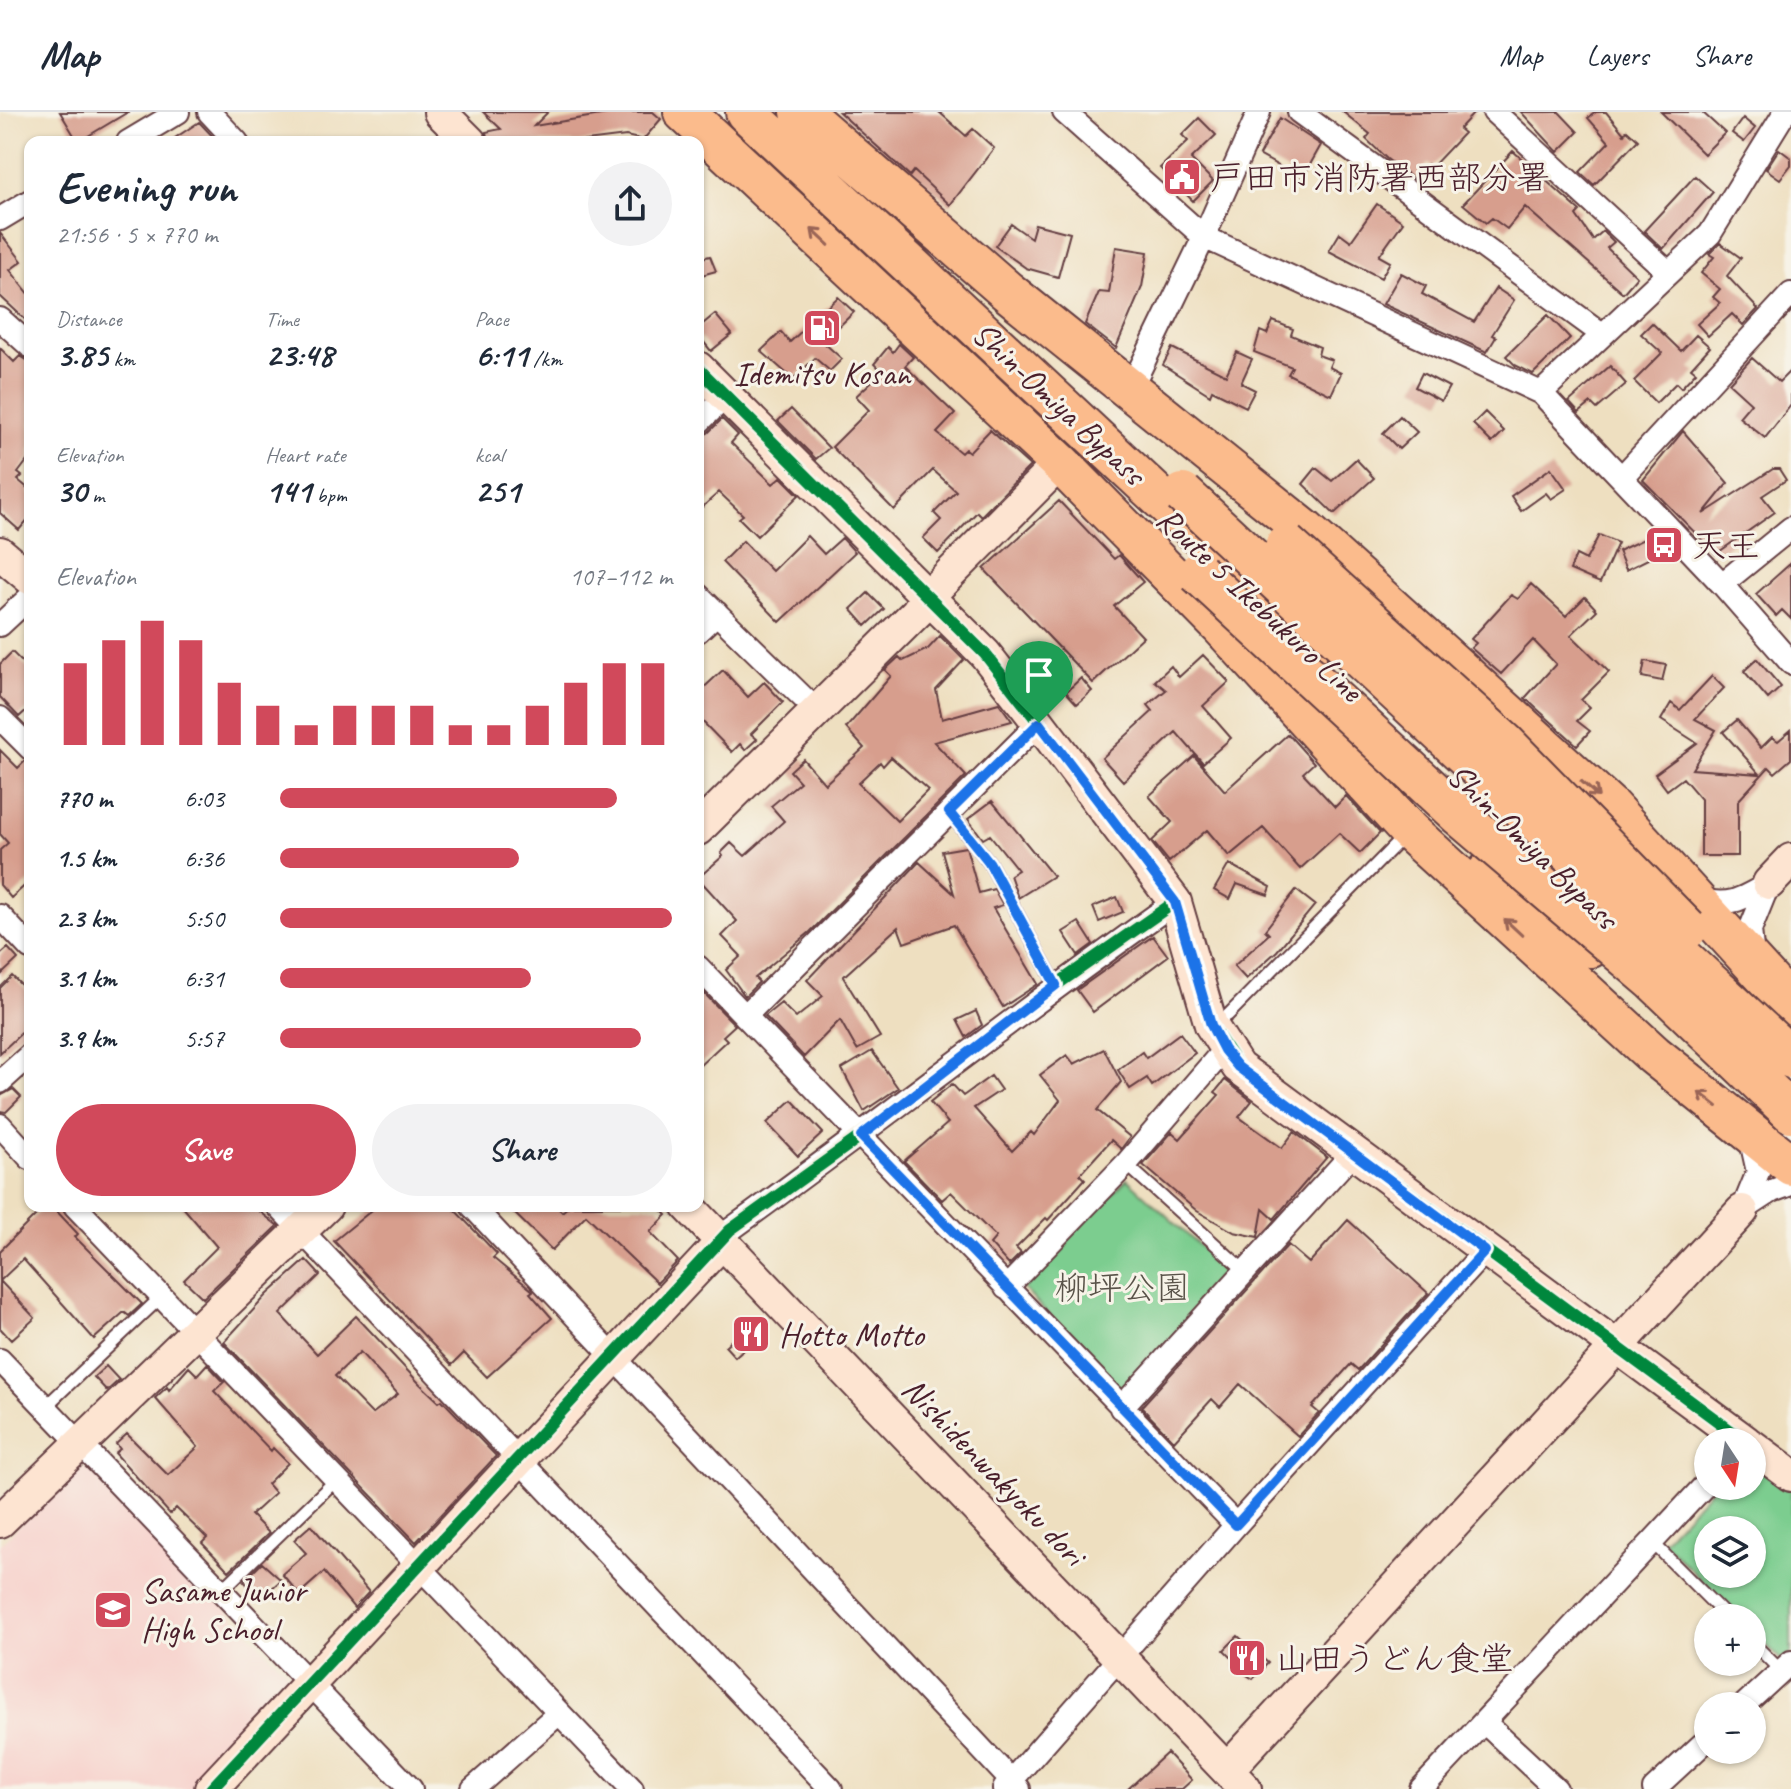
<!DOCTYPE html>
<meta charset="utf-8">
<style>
body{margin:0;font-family:Caveat,"Klee One",sans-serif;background:#f2f2f3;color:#1f2937;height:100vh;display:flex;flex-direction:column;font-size:30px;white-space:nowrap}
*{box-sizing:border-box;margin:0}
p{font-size:26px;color:#747a83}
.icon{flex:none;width:44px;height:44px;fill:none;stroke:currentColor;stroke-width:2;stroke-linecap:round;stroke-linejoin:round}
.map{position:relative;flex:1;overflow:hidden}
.drawer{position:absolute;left:24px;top:24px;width:680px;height:1076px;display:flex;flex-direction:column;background:#fff;border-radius:16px;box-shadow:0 2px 6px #0004}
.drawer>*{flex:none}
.needle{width:52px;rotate:168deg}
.controls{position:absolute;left:1694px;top:1316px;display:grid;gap:16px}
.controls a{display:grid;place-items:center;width:72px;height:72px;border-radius:50%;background:#fff;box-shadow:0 2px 6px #0004;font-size:40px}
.pin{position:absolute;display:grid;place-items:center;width:68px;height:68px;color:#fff;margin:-82px -34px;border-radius:50% 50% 50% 0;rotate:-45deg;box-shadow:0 0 8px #0007}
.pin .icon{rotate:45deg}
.round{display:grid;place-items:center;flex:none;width:84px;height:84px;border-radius:42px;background:#f2f2f3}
.head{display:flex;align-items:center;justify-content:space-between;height:136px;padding:0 32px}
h1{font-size:44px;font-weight:800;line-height:60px}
.figures{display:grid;grid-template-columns:repeat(3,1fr);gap:12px;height:136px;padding:8px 32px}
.figures div{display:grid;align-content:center}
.figures b{font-size:34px;font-weight:800}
.figures small{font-size:22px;font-weight:400}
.figures p{font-size:22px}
.chart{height:224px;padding:16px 32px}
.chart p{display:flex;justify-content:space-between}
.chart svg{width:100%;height:144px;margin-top:8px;stroke:#d1495b;stroke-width:6}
.cta{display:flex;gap:16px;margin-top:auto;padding:16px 32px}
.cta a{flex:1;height:92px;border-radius:48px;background:#d1495b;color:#fff;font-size:32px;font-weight:800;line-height:92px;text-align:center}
.cta a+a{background:#f2f2f3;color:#1f2937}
ul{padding:0 32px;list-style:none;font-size:26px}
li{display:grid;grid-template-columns:128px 96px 1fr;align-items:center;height:60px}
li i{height:20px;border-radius:10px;background:#d1495b}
header{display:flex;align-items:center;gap:48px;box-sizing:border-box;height:112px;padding:0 40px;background:#fff;border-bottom:2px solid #e0e1e3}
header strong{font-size:38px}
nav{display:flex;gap:44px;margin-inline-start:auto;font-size:28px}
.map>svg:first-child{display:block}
.built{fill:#f7d0cb}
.green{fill:#7bcd8f;stroke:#62765d;stroke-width:2;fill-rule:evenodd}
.building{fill:#d79e8d;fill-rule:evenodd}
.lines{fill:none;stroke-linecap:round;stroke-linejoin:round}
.lane-casing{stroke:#633c41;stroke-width:15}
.street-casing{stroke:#633c41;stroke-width:26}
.secondary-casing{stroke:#633c41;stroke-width:36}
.highway-casing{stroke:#633c41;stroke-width:44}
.lane{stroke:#fff;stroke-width:11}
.street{stroke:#fff;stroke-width:22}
.secondary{stroke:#fde4d1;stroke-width:32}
.highway{stroke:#fbbb8c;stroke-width:40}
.highway-bridge-casing{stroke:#633c41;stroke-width:44;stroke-linecap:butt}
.highway-bridge{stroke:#fbbb8c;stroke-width:40}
.cycleway-casing{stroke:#f7f3e8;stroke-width:17}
.cycleway{stroke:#00873e;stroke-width:12}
.oneway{stroke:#9a6557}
.route-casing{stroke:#fff;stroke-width:16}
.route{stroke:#1a73e8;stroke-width:10}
.labels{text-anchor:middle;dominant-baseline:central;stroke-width:6;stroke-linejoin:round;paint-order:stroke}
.poi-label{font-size:34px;fill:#4a1f2b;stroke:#f7f3e8;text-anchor:start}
.street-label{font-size:34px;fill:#4a1f2b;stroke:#f7f3e8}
.park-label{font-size:34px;fill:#595349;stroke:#f7f3e8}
</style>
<header>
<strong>Map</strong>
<nav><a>Map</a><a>Layers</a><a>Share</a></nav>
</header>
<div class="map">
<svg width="1791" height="1677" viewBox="0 0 1791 1677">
<rect width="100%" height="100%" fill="#f7f3e8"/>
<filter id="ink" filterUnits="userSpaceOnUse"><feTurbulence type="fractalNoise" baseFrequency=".0125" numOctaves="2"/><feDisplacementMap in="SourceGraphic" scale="16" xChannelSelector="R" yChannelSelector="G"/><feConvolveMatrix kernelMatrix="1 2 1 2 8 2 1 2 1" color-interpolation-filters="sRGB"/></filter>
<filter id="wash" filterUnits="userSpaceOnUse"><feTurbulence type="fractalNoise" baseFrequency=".006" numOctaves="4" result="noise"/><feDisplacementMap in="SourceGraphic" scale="32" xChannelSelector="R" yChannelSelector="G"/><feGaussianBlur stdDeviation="1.8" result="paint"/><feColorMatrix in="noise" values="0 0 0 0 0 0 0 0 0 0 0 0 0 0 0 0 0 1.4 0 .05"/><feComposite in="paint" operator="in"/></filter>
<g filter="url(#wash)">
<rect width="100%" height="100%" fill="#eedfc0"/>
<path class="built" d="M92,1356L290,1564L289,1573L191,1677H0V1432L79,1357Z"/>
<path class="green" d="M1127,1067L1231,1163L1122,1282L1021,1174Z
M1752,1342L1791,1371V1541L1782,1549L1752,1519V1506H1739L1662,1429L1714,1374H1752ZM1708,1418H1752V1462H1708Z"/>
<g id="blocks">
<path class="building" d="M60,0H128L78,30Z
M483,0H548L534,14L619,0H653L661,7L643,28L626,24L578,30H488L486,20L501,17Z
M839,0H939L966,24L973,17L994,36L950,93L914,59L910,64Z
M1343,0H1475L1459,17L1464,21L1432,55L1428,52L1414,67L1387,47L1366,27L1370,22Z
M1521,0H1559L1578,20L1558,40Z
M1596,0H1606L1624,22L1627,18L1638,28L1594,73L1580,60L1609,30L1588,6Z
M1661,0H1702L1725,21L1704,42Z
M1199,6L1216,23L1191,47L1213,69L1193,89L1160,56L1188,29L1182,23Z
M1280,6L1321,33L1302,67L1259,43Z
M1743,6L1755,16L1744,30L1732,21Z
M199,10L218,30H169Z
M1779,37L1791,46V53L1780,67L1766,57Z
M1513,39L1580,99L1576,103L1593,128L1603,119L1614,130L1607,136L1637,165L1623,181L1525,95L1507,117L1492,106L1486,111L1463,92Z
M1695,64L1713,80L1663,137L1644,119Z
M1377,92L1403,110L1379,144L1390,150L1381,166L1329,139L1340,121L1351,129Z
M1011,112L1031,126L1035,112L1070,121L1058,165L1026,156L995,134Z
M0,121L22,149L10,158L30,183V212L0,184Z
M1720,131L1741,146L1727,164L1758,197L1743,213L1732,202L1708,224L1697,212L1720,191L1713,185L1720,177L1701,161L1714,145L1709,142Z
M1116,135L1148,140L1142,175L1116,236L1085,212L1099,180L1109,181Z
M710,144L716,159L698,164V147Z
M1401,161L1426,174L1422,182L1474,210L1496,176L1514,188L1492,223L1496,225L1487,240L1383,192Z
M838,185L854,200L823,230L842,247L830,259L815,246L793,267L761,239L781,220L790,230Z
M715,202L732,222L711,239L698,223V216Z
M1548,203L1570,226L1533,262L1515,253L1506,244Z
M1273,209L1293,217L1291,223L1320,235L1318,243L1332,248L1329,255L1341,261L1331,283L1288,262L1292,255L1254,240L1260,219L1267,222Z
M1652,211L1681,239L1696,223L1710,235L1691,256L1696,260L1681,276L1676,271L1656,291L1634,269L1662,241L1641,222Z
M899,232L913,245L905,254L955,302L937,321L961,341L965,337L969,340L990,318L1030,354L981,404L977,400L938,441L923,426L941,408L934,401L956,379L933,358L894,398L832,335L869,298L856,284L882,260L874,252L888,235L893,240Z
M0,236L14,250L20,244L30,250V345L18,361L22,364L18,368L30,378V405L19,418L0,401Z
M1172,236L1226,263L1237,240L1252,247L1241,271L1255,278L1246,295L1212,278L1210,283L1163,253Z
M1752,246L1779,270L1791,258V293L1765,326L1739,305L1751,291L1729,271Z
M1610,254L1626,272L1597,297L1591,291L1579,301L1569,290Z
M1422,261L1449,275L1441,289L1415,275Z
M791,297L829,336L816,347L778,309Z
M1485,300L1504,319L1492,331L1473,312Z
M1400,304L1417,320L1399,337L1383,321Z
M722,307L738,323L731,331L773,372L781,365L799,383L757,424L739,406L743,403L719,380L698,399V325L708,321Z
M1683,319L1728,371L1703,402L1773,357H1779L1786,368L1762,384L1775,400L1716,442L1643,368Z
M1356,347L1374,366L1334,402L1303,372L1316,356L1332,369Z
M1551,356L1566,377L1551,387L1546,381L1521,399L1511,384Z
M1059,389L1114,447L1119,443L1143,470L1114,494L1143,525L1093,571L984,457Z
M1599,423L1618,431L1600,471L1570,458L1576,443L1586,448Z
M807,424L824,442L842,426L855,440L780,510L722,450L743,429L772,459Z
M1648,425L1656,443L1626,458L1618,439Z
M1791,451V507L1782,498L1776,504L1756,482Z
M1531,472L1566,504L1585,485L1597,498L1571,523L1609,560L1581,588L1590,596L1577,609L1590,619L1577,633L1525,586L1556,552L1533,528L1501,562L1471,536L1476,531L1471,527L1511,483L1518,487Z
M868,481L884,497L866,514L851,497Z
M940,524L964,548L936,578L942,607L999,591L1012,609L934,630L966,664L810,820L755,866L759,870L745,884L726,858L741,844L722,824L737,809L698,766L723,744L721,741L731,731L745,744L784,709L771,694L800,670L790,659L803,647L825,672L864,636L846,616L891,564L885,558L899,545L903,549L928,537ZM891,645L928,678L897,709L858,671L880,650L883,654Z
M12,540L30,558V595L19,605L0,585V552Z
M1203,543L1229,570L1203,594L1231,626L1203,651L1176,620L1123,669L1102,646L1153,599L1148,593L1166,578L1155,569L1171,554L1179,565Z
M1757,547L1781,575L1768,587L1744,559Z
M1645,549L1666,553L1662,569L1642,565Z
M723,558L748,585L764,570L783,590L751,622L757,627L745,638L740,632L732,640L698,605V581Z
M1712,564L1724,576L1695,607L1716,618L1692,657L1760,662L1723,620L1737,608L1761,636L1772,625L1778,629L1791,618V647L1775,661L1769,655L1738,689V744H1701V687L1683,666L1667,678L1655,662L1697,631L1661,608L1671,591L1680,598Z
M1081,566L1092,579L1077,592L1066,580Z
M1288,622L1314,651L1303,661L1335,695L1346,684L1380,721L1360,741L1339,721L1300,757L1263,716L1229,744L1207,718L1169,750L1152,729L1172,710L1149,684L1194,644L1225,679Z
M0,638L18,656L25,649L30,650V769L11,786L0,773V738L8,731L0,722Z
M992,689L1053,764L1018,786L1010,763L1018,758L990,723L983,727L968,707Z
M966,735L979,781L994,777L1003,793L993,796L1038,872L1003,895L954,813L904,831L898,815L843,865L880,925L857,938L840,908L804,945L765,904L781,891L796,906L823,884L807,868L919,750L954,782L942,739Z
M1229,752L1271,775L1268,783L1237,772L1230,787L1214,778Z
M1296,778L1315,793L1277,839L1246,867L1234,854L1269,822L1265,818Z
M1117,785L1123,800L1099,810L1093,795Z
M1079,810L1093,832L1078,843L1063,820Z
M1153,824L1168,844L1093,900L1077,878Z
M8,836L18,847L0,864V843Z
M12,864L30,882V913L0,941V876Z
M698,875L735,913L723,924L727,928L698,955Z
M976,899L982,913L966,925L957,908Z
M1180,921L1195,941L1152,974L1147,966L1130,977L1118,958L1142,940L1146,946Z
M1104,937L1121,970L1097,998L1130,1025L1121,1037L1111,1028L1080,1062L1085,1067L1048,1108L1046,1106L1016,1136L1021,1141L1009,1153L990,1132L996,1125L951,1080L942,1088L904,1049L948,1011L930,990L952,972L963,984L991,964L1001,978L974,996L1012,1039L1031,1020L1034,1023L1060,988L1040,963L1067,943L1074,952Z
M872,939L898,976L864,999L842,957Z
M1225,968L1252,989L1239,1005L1282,1036L1294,1020L1327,1045L1274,1107L1263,1097L1258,1125L1234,1120L1197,1099L1143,1053L1172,1020L1180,1027L1219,983L1215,980Z
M13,977L21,985L6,1000L0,999V984Z
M792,988L823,1021L798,1044L767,1011Z
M45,1094H52L78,1122L75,1125L142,1192L129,1204L124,1200L94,1227L23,1147L0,1169V1139Z
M182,1094H253L278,1114L203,1186L184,1168L217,1135Z
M377,1094H451L497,1142L493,1146L533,1179L530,1181L552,1206L487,1265L464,1241L452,1253L334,1129Z
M507,1094H556L562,1100L569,1094H658L667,1103L650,1120L678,1149L657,1171L586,1103L552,1138Z
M1348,1108L1428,1181L1358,1258L1351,1252L1312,1295L1319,1301L1298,1324L1240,1272L1220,1295L1212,1287L1174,1329L1141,1295L1288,1133L1309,1151Z
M306,1148L320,1163L280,1202L317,1242L356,1204L420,1272L439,1290L442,1288L496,1344L416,1430L224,1230L267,1183ZM360,1240L398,1282L372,1302L335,1264Z
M0,1169L35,1206L11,1228L0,1216Z
M754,1207L764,1218L735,1245L725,1234Z
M207,1252L224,1270L214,1279L271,1339L273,1336L288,1351L267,1372L275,1381L251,1403L269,1421L229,1459L202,1431L207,1426L176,1396L170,1402L115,1341L120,1337L116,1332L127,1322L168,1363L198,1335L155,1286L167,1275L169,1278L189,1255L197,1263Z
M106,1254L119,1268L107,1279L94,1265Z
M311,1413L369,1480L354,1496L324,1460L299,1482L282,1462L306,1441L294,1428Z
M262,1451L281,1468L260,1487L244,1469Z
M1238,1524L1268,1551L1253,1567L1233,1554L1236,1550L1224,1538Z
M1167,1641L1192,1668L1182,1677H1128Z"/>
</g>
</g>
<g filter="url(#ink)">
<use href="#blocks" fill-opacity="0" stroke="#633c41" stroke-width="2"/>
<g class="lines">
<g class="lane-casing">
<path id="lane" d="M949,700L989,750L1056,873
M1215,910L1228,903L1405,723
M1126,1052L1245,1159
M46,1294L160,1186
M1652,1430L1728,1506
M222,1478L337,1367
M1752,1530L1781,1559"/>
</g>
<g class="street-casing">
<path id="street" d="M209,0L237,30
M1064,0L1204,125L1541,281L1722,472L1791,551
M1299,0L1602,222
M1494,0L1667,159
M128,30L178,0
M0,107L30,89
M0,207L30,234
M1129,280L1204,125L1259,0
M1541,281L1710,122L1785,0
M698,311L726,284
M1622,365L1791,182
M1722,472L1791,416
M698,483L817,599
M0,513L30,485
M698,519L717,501
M0,606L30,636
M1697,786C1726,797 1743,787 1768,772
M0,804L30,836
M1753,846L1750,818L1769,771
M698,855L1236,1413
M745,904L1039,611
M0,970L30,943
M0,1013L30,1046
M75,1094L632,1677
M278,1094L831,1677
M472,1094L1019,1677
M1743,1098L1772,1079L1791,1072
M1742,1099L1758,1060L1750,1024
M722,1130L730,1118C880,1010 1024,896 1175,790
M1006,1176L1126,1052L1224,938
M0,1248L411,1677
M1121,1296L1352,1042
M1743,1594L1791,1550
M1484,1610L1556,1677
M473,1677L559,1601
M1004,1677L1236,1413L1485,1139
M1421,1677L1708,1370
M1654,1677L1708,1627"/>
</g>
<g class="secondary-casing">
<path id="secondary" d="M440,0L470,30
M698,256L985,542L1039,611L1175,790L1211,913L1238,955L1746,1330
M0,441L30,466
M698,717L917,500L927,485L1060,351
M1769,771L1791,748
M688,1094L1245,1677
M1752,1334L1791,1363
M0,1409L326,1094
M1227,1658L1742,1099
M211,1677L722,1130"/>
</g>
<g class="highway-casing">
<path id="highway" d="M684,0L1060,351L1221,514L1409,719L1654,943L1791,1053
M746,0L1205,428
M801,0L1007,179L1306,419L1451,550L1610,695L1791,893
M1233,454L1306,544
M1504,706L1631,827
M1488,760L1591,835"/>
</g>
<use href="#lane" class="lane"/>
<use href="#street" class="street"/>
<use href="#secondary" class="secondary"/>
<use href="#highway" class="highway"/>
<g class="highway-bridge-casing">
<path id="highway-bridge" d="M1183,382L1791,946
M1286,432L1504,630L1687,817
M1198,461L1460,704L1654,869L1791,1000"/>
</g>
<use href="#highway-bridge" class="highway-bridge"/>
<g class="cycleway-casing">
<path id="cycleway" d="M698,256L985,542L1039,611L1175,790L1211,913L1238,955L1746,1330
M211,1677L730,1118L861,1024L1056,873L1175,790"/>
</g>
<use href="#cycleway" class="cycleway"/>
</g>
<defs><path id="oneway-shaft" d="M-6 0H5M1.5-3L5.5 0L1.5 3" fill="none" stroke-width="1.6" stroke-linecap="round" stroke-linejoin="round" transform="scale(2)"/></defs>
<g class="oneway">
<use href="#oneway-shaft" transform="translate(820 125) rotate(-137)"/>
<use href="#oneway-shaft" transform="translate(1590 677) rotate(42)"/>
<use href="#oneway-shaft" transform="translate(1513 815) rotate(-137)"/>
<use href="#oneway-shaft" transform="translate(1708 987) rotate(-142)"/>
</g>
</g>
<g class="lines" filter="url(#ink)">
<g class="route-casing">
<path id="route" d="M1039,611L1175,790L1211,913L1224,938L1238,955L1485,1139L1236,1413L861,1024L1056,873L989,750L949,700Z"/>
</g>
<use href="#route" class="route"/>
</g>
<defs>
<g id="civic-square" transform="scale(2)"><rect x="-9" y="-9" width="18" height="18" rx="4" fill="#d1495b" stroke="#f7f3e8"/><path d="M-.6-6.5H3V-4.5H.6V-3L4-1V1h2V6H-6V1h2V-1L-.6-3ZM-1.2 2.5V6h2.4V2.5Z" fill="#fff"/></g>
<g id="fuel-square" transform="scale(2)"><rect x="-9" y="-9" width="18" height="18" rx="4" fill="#d1495b" stroke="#f7f3e8"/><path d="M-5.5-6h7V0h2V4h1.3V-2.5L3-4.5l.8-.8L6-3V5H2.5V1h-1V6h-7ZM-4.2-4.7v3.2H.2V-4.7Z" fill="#fff"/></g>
<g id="bus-square" transform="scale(2)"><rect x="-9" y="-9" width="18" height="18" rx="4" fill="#d1495b" stroke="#f7f3e8"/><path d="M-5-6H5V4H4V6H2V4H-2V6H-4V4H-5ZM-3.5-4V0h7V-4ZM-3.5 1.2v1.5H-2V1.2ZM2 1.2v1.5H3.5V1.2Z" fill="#fff"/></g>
<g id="restaurant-square" transform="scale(2)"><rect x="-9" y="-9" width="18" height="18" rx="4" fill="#d1495b" stroke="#f7f3e8"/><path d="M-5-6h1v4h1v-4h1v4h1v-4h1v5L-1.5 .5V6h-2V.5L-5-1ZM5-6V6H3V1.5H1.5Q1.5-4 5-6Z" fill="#fff"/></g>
<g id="school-square" transform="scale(2)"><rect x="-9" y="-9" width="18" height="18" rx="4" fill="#d1495b" stroke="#f7f3e8"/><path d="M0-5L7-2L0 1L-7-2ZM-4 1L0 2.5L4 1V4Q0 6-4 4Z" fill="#fff"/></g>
</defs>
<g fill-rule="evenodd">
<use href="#civic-square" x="1182" y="65"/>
<use href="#fuel-square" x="822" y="216"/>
<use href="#bus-square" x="1664" y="433"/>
<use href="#restaurant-square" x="751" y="1222"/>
<use href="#school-square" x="113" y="1498"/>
<use href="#restaurant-square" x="1247" y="1546"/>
</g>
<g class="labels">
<g class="poi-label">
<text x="1210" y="65">戸田市消防署西部分署</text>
<text x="822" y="261" text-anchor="middle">Idemitsu Kosan</text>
<text x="1692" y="433">天王</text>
<text x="779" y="1222">Hotto Motto</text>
<text x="141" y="1478">Sasame Junior<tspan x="141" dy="39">High School</tspan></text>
<text x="1275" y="1546">山田うどん食堂</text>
</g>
<g class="street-label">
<text transform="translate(1059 291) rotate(43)">Shin-Omiya Bypass</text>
<text transform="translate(1260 492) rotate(43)">Route 5 Ikebukuro Line</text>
<text transform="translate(1533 734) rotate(44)">Shin-Omiya Bypass</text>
<text transform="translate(994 1359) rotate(46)">Nishidenwakyoku dori</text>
</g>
<g class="park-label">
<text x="1122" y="1175">柳坪公園</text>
</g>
</g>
</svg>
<div class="controls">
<a><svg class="needle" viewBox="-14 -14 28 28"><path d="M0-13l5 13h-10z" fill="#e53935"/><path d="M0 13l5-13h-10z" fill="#747a83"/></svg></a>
<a><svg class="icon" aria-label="layers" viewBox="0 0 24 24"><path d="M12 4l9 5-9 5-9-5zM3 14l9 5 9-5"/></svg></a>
<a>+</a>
<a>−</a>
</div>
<div class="pin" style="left:1039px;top:611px;background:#1e9e55"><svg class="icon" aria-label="arrive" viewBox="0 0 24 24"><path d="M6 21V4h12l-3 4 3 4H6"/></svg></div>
<section class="drawer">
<div class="head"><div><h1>Evening run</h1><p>21:56 · 5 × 770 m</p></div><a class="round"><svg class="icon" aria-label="share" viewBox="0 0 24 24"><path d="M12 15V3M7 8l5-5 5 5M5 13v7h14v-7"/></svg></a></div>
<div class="figures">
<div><p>Distance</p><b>3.85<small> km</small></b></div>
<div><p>Time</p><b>23:48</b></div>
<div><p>Pace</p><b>6:11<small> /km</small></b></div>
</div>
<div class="figures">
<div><p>Elevation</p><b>30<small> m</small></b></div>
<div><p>Heart rate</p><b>141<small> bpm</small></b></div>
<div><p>kcal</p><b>251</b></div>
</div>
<div class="chart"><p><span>Elevation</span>107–112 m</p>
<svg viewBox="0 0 160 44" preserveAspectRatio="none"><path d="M5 44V19M15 44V12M25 44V6M35 44V12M45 44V25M55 44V32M65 44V38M75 44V32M85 44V32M95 44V32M105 44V38M115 44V38M125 44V32M135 44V25M145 44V19M155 44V19"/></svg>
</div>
<ul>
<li><b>770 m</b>6:03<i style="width:86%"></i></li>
<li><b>1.5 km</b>6:36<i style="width:61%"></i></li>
<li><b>2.3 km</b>5:50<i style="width:100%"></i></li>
<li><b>3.1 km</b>6:31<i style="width:64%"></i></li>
<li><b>3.9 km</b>5:57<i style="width:92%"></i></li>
</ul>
<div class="cta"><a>Save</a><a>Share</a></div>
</section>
</div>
